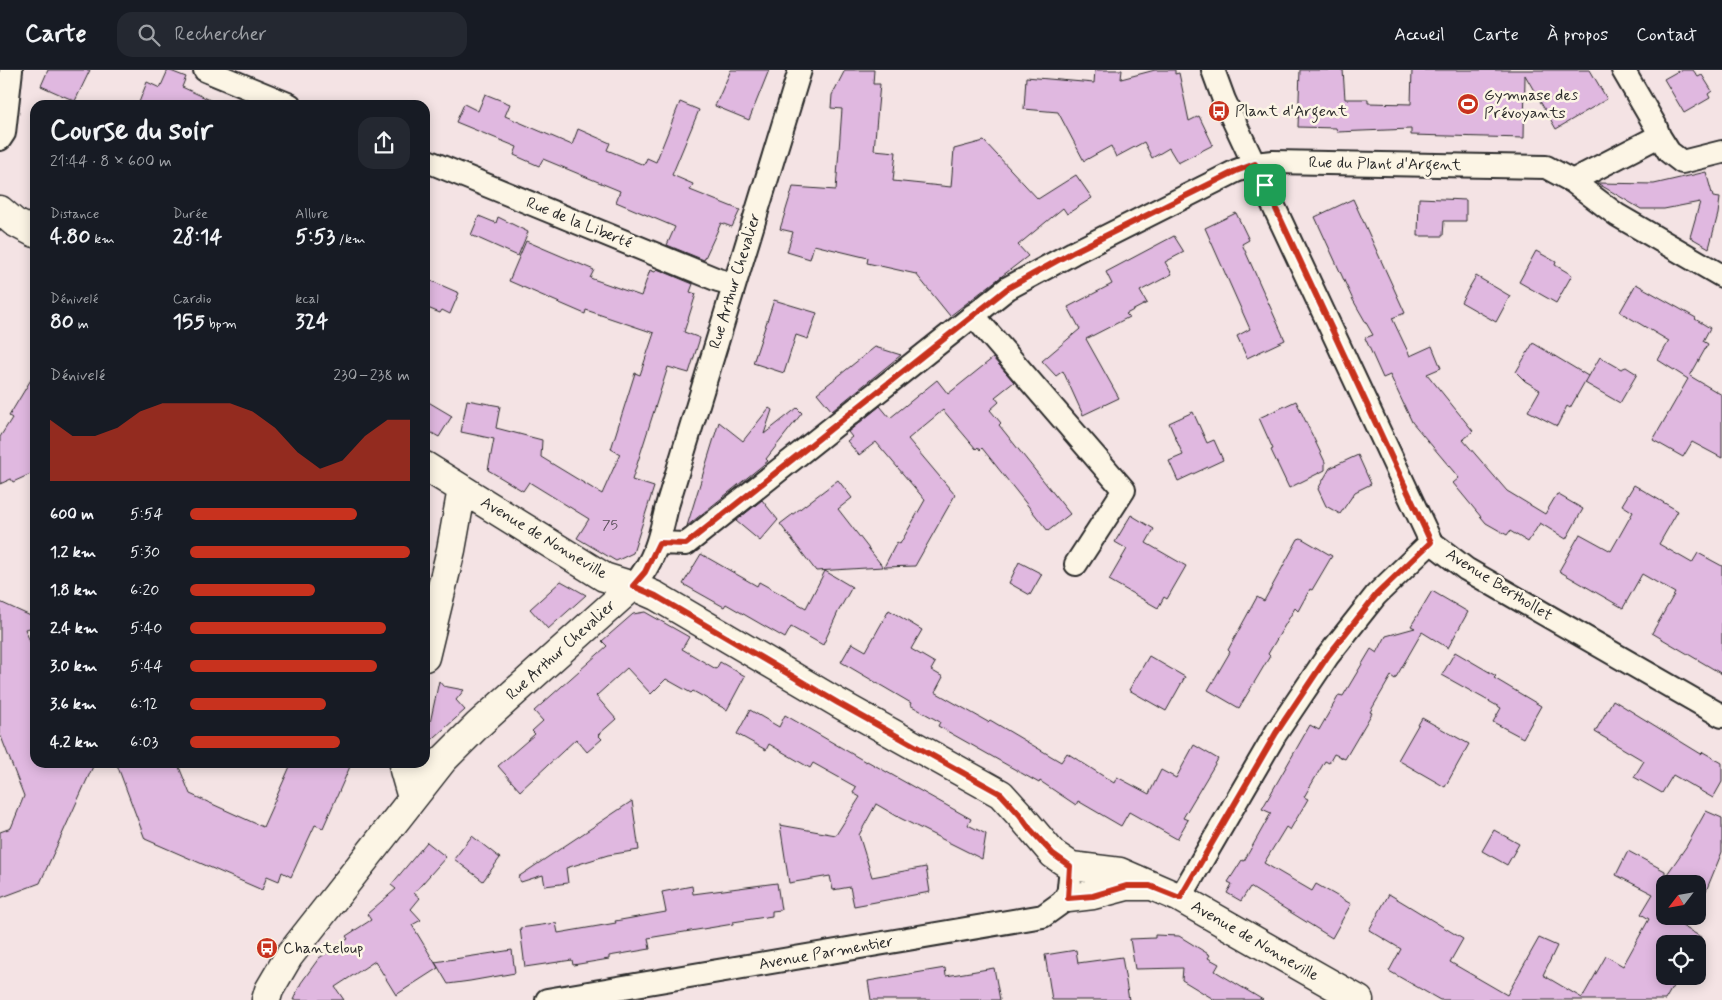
<!DOCTYPE html>
<html lang="fr">
<meta charset="utf-8">
<style>
body{margin:0;font-family:Mynerve,sans-serif;background:#242831;color:#f1f3f6;height:100vh;display:flex;flex-direction:column;font-size:19px;white-space:nowrap}
*{box-sizing:border-box;margin:0}
p{font-size:16px;color:#9ea1a6}
.icon{flex:none;width:28px;height:28px;fill:none;stroke:currentColor;stroke-width:2;stroke-linecap:round;stroke-linejoin:round}
.map{position:relative;flex:1;overflow:hidden}
.sheet{position:absolute;left:30px;top:30px;width:400px;height:668px;display:flex;flex-direction:column;background:#171b24;border-radius:15px;box-shadow:0 2px 12px #0003}
.sheet>*{flex:none}
.needle{width:32px;rotate:239deg}
.tools{position:absolute;left:1656px;top:805px;display:grid;gap:10px}
.tools a{display:grid;place-items:center;width:50px;height:50px;border-radius:10px;background:#171b24;box-shadow:0 2px 12px #0003;font-size:25px}
.pin{position:absolute;display:grid;place-items:center;width:42px;height:42px;color:#fff;margin:-21px;border-radius:10px;box-shadow:0 2px 8px #0006}
.round{display:grid;place-items:center;flex:none;width:52px;height:52px;border-radius:15px;background:#242831}
.overview{display:flex;align-items:center;justify-content:space-between;height:85px;padding:0 20px}
h1{font-size:28px;font-weight:700;line-height:38px}
.stats{display:grid;grid-template-columns:repeat(3,1fr);gap:8px;height:85px;padding:5px 20px}
.stats div{display:grid;align-content:center}
.stats b{font-size:21px;font-weight:700}
.stats small{font-size:14px;font-weight:400}
.stats p{font-size:14px}
.chart{height:140px;padding:10px 20px}
.chart p{display:flex;justify-content:space-between}
.chart svg{width:100%;height:90px;margin-top:5px;fill:#c8321e;opacity:.7}
ul{padding:0 20px;list-style:none;font-size:16px}
li{display:grid;grid-template-columns:80px 60px 1fr;align-items:center;height:38px}
li i{height:12px;border-radius:6px;background:#c8321e}
header{display:flex;align-items:center;gap:30px;box-sizing:border-box;height:70px;padding:0 25px;background:#171b24;border-bottom:1px solid #363941}
header strong{font-size:24px}
nav{display:flex;gap:28px;margin-inline-start:auto;font-size:18px}
.search{width:350px;height:45px;background:#242831;display:flex;align-items:center;gap:12px;box-sizing:border-box;padding:0 18px;border-radius:15px;color:#9ea1a6;font-size:19px}
.map>svg:first-child{display:block}
.building{fill:#e0b8e0;stroke:#2b2b2b}
.lines{fill:none;stroke-linecap:round;stroke-linejoin:round}
.street-casing{stroke:#2b2b2b;stroke-width:26}
.secondary-casing{stroke:#2b2b2b;stroke-width:31}
.street{stroke:#fcf5e5;stroke-width:22}
.secondary{stroke:#fcf5e5;stroke-width:28}
.route-casing{stroke:#fff;stroke-width:10}
.route{stroke:#c8321e;stroke-width:6}
.labels{text-anchor:middle;dominant-baseline:central;stroke-width:5;stroke-linejoin:round;paint-order:stroke}
.number-label{font-size:14px;fill:#584e58}
.poi-label{font-size:16px;fill:#2b2b2b;stroke:#fcf5e5;text-anchor:start}
.street-label{font-size:16px;fill:#2b2b2b;stroke:#fcf5e5}
</style>
<header>
<strong>Carte</strong>
<div class="search"><svg class="icon" aria-label="search" viewBox="0 0 24 24"><circle cx="10" cy="10" r="6"/><path d="M15 15l6 6"/></svg>Rechercher</div>
<nav><a>Accueil</a><a>Carte</a><a>À propos</a><a>Contact</a></nav>
</header>
<div class="map">
<svg width="1722" height="930" viewBox="0 0 1722 930">
<rect width="100%" height="100%" fill="#f4e3e4"/>
<filter id="ink" filterUnits="userSpaceOnUse"><feTurbulence type="fractalNoise" baseFrequency=".02" numOctaves="2"/><feDisplacementMap in="SourceGraphic" scale="10" xChannelSelector="R" yChannelSelector="G"/><feConvolveMatrix kernelMatrix="1 2 1 2 8 2 1 2 1" color-interpolation-filters="sRGB"/></filter>
<g filter="url(#ink)">
<path class="building" d="M48,0H90L75,31L41,16Z
M168,0L186,7L182,17L221,35H138L147,12L160,18Z
M731,0H769L749,50L715,36Z
M845,0H874L873,14H880L874,80L896,82L893,111L951,117L954,79L984,71L1038,129L1076,105L1092,128L1067,144L1063,138L1018,175L1028,186L950,246L916,204L867,193L868,188L814,175L810,189L787,182L793,162L780,159L793,117L836,120L842,39L831,38L832,25Z
M1095,0H1122L1121,9L1155,0H1175V4L1179,3L1189,51L1199,46L1213,75L1178,93L1169,78L1152,88L1144,72L1116,87L1111,76L1084,91L1058,42L1024,39L1026,7L1094,13Z
M1300,0H1343L1345,29H1368V33L1411,34L1412,0H1590L1607,29L1556,59L1525,5L1524,68L1411,65V59L1337,62L1336,58L1298,57Z
M1680,0H1693L1698,7L1702,5L1712,21L1708,24L1710,28L1684,43L1664,9Z
M485,24L510,34L505,46L572,75L578,59L610,73L607,80L644,95L647,88L656,92L680,32L699,40L672,105L693,114L690,120L740,140L732,157L721,153L704,190L667,175L675,157L616,132L620,121L543,89L539,96L514,85L517,77L456,52L464,34L478,41Z
M1706,102L1713,127L1720,128L1718,144L1709,178L1690,167L1700,132L1664,139H1641L1597,113L1654,114Z
M1419,128L1466,130V151H1444L1443,166H1418Z
M1353,129L1405,243L1392,248L1410,286L1432,276L1441,298L1427,304L1473,361L1463,370L1507,421L1545,444L1557,424L1583,439L1566,469L1540,453L1528,472L1510,461L1507,465L1486,453L1453,413L1459,408L1412,352L1390,305L1383,308L1365,268L1373,265L1353,230L1315,147Z
M1236,143L1249,170L1242,174L1285,270L1247,288L1237,266L1250,259L1205,158Z
M479,146L496,153L498,147L528,162L518,186L471,165Z
M1174,166L1184,182L1165,192L1172,204L1140,221L1147,233L1126,244L1129,247L1086,269L1119,328L1083,345L1063,301L1056,306L1042,291L1080,259L1068,237L1112,214L1106,202Z
M526,171L594,200L590,208L641,226L650,200L655,202L657,199L693,214L690,222L696,224L684,262L700,268L689,303L668,297L632,410L654,417L633,483L616,491L577,468L589,449L529,412L523,421L488,400L494,369L461,362L467,330L500,336L496,358L542,370L541,387L602,424L620,384L611,379L635,303L640,305L654,263L586,240L585,244L509,211Z
M1536,181L1556,192L1555,195L1572,205L1556,233L1519,212Z
M1476,206L1510,226L1496,252L1461,232Z
M425,208L459,223L450,244L442,240L440,243L425,237Z
M1636,214L1696,248L1695,249L1710,258L1703,271L1708,274L1690,306L1722,325V388L1692,372L1683,387L1653,370L1688,309L1658,290L1669,271L1620,242Z
M774,230L817,243L808,269L796,265L784,303L753,293Z
M1533,273L1588,306L1570,338L1567,336L1557,356L1528,341L1540,320L1525,311L1516,302Z
M875,277L901,285L832,341L817,323Z
M1600,287L1621,299L1626,297L1637,304L1620,333L1585,313Z
M993,288L1014,312L995,327L999,332L990,340L1001,353L999,355L1070,444L1048,461L982,378L980,380L978,377L976,379L943,340L908,369L955,425L915,496L884,497L897,472L900,474L925,430L876,372L859,385L847,371L852,367L848,362L880,336L890,348L937,310L948,324Z
M35,303V402L13,412L11,409L0,414V367L12,348L9,346Z
M425,330L452,346L439,367L425,359Z
M1296,331L1325,392V400L1289,418L1271,380L1273,379L1259,348Z
M769,338L772,340L764,364L797,338L802,343L766,389L768,391L687,456L719,352L743,371Z
M1193,342L1207,373L1214,370L1223,390L1178,411L1169,391L1183,385L1169,353Z
M1358,385L1371,414L1355,422L1340,444L1326,436L1318,419L1330,398Z
M838,410L852,428L838,439L883,497L816,501L780,454Z
M1634,415L1678,441L1659,474L1692,493L1698,483L1722,496V604L1652,563L1675,523L1642,504L1623,538L1559,501L1580,464L1611,481L1633,442L1622,435Z
M762,430L778,450L760,471L736,451Z
M1131,445L1154,459L1146,473L1186,496L1167,529L1164,527L1158,538L1109,510L1127,479L1115,472Z
M1301,468L1332,486L1312,520L1310,519L1298,541L1295,538L1268,584L1270,586L1239,638L1208,620L1230,582L1228,580L1257,527L1264,531L1298,469Z
M701,484L757,516L759,512L806,538L825,501L852,517L838,542L823,575L791,557L785,568L726,534L724,537L683,514Z
M1019,492L1042,504L1030,525L1009,513Z
M561,511L586,525L548,559L530,539Z
M1432,521L1468,542L1448,578L1422,562L1395,609L1391,606L1370,642L1372,643L1345,689L1334,684L1329,693L1325,691L1304,727L1308,729L1290,760L1286,757L1264,793L1312,821L1316,814L1351,834L1332,868L1250,817L1241,831L1227,823L1232,814L1228,812L1242,790L1244,791L1271,743L1262,739L1310,655L1319,660L1339,625L1343,626L1371,579L1377,583L1386,566L1415,558L1411,556Z
M0,532L35,548V557L25,559L35,584V692H95L40,813L0,828V762L11,758L24,726L0,664Z
M889,540L922,560L911,579L935,593L931,600L943,607L935,622L988,652L990,650L1061,692L1067,683L1114,713L1117,707L1149,724L1161,700L1176,708L1194,675L1218,689L1183,748L1188,750L1177,769L1129,742L1121,756L1078,731L1076,735L1040,711L1039,713L938,656L940,652L910,635L911,633L841,592L852,573L866,581Z
M645,542L689,567L682,579L716,599L720,592L745,606L727,640L693,621L691,623L666,609L651,624L627,598L596,626L616,649L598,665L602,669L587,682L576,669L520,721L498,696L535,664L532,661L543,651L534,641L607,576L602,571L633,544Z
M1455,582L1496,606L1494,608L1541,636L1523,668L1493,652L1501,638L1442,605Z
M1149,586L1185,607L1166,641L1129,620Z
M439,611L443,616L464,620L456,630L465,640L425,676Z
M1613,630L1701,684L1703,682L1722,693V712L1713,728L1673,705L1662,723L1634,707L1644,691L1595,662Z
M750,640L779,657L785,645L866,692L867,691L971,749L968,755L986,764L982,789L900,748L876,734L859,765L872,807L926,797L930,822L854,836L850,817L833,820L830,806L789,813L780,755L836,765L860,727L853,723L856,717L813,693L810,698L769,674L766,680L737,664Z
M1422,648L1469,674L1445,717L1398,690Z
M116,692H177L190,724L263,757L292,692H352L323,758L315,755L291,807L282,802L279,811L267,806L262,820L145,769Z
M632,731L639,780L608,785L566,798L568,813L545,816L543,805L521,812L518,807Z
M1706,741L1722,748V782L1706,821L1698,817V814H1665V846L1701,867L1697,874H1665V906H1679L1665,930H1440L1389,901L1401,879L1369,860L1389,824L1463,869L1450,892L1507,925L1539,868L1557,876L1543,905L1582,928L1606,886L1623,896L1649,849L1641,844L1653,824L1616,805L1628,781L1665,801V807L1686,777Z
M1494,760L1519,774L1507,795L1482,781Z
M472,766L500,788L483,811L454,789Z
M427,772L446,787L414,823L420,828L411,839L421,850L412,855L438,898L396,925L375,891L335,917L344,930H293L301,913L319,888L348,869L346,866L371,850L367,844L396,819L391,815Z
M777,813L781,840L772,841V846L733,852V854L648,868L650,879L609,886V889L573,895L572,890L525,897L520,858L556,853L558,863L616,853L615,851L666,842L662,822L692,816L693,824Z
M1155,865L1179,866L1210,885L1208,888L1219,894L1215,901L1263,930H1215L1182,910L1183,898L1135,899L1130,869L1155,868Z
M512,880L515,903L470,911L448,914L435,892Z
M1076,880L1078,893L1122,887L1129,930H1052L1045,885Z
M945,898L946,906L994,898L1000,930H871L868,911Z"/>
<g class="lines">
<g class="street-casing">
<path id="street" d="M205,0L290,35
M1213,0L1224,30L1431,472L1466,499L1722,646
M1623,0L1655,55L1659,66
M0,69L4,63L11,0
M425,90L718,210L733,214
M1572,111L1617,145L1722,206
M973,245L1124,420L1076,494
M659,473L686,474L1008,218L1073,183L1236,101L1255,94L1273,92L1546,97L1572,111L1659,66L1669,82L1682,92L1722,82
M633,516C655,491 660,467 667,436L800,0
M1180,828L1276,663L1327,587L1376,525L1431,472
M547,930L1043,846L1068,828L1071,796"/>
</g>
<g class="secondary-casing">
<path id="secondary" d="M0,140L14,152L35,163
M425,396L604,507L633,516L656,526L838,633L1001,724L1020,745L1053,784L1071,796L1120,802L1180,828L1359,930
M425,587L451,480L462,419
M405,692L404,700L412,728
M1068,828L1093,825L1127,816H1148
M266,930L269,920L289,886L443,690L478,655L633,516"/>
</g>
<use href="#street" class="street"/>
<use href="#secondary" class="secondary"/>
</g>
</g>
<g class="lines" filter="url(#ink)">
<g class="route-casing">
<path id="route" d="M1255,94L1431,472L1376,525L1327,587L1276,663L1180,828L1150,816H1127L1093,826L1068,828L1070,796L1053,784L1030,759L1020,745L1001,724L838,633L656,526L633,516L645,502L659,473L686,474L1008,218L1073,182L1236,101Z"/>
</g>
<use href="#route" class="route"/>
</g>
<defs>
<g id="stadium-disc" transform="scale(1.125)"><circle r="9.5" fill="#c8321e" stroke="#fcf5e5"/><path d="M0-5a6.5 5 0 1 0 0 10a6.5 5 0 1 0 0-10ZM-3.5-1.8h7v3.6h-7Z" fill="#fff"/></g>
<g id="bus-disc" transform="scale(1.125)"><circle r="9.5" fill="#c8321e" stroke="#fcf5e5"/><path d="M-5-6H5V4H4V6H2V4H-2V6H-4V4H-5ZM-3.5-4V0h7V-4ZM-3.5 1.2v1.5H-2V1.2ZM2 1.2v1.5H3.5V1.2Z" fill="#fff"/></g>
</defs>
<g fill-rule="evenodd">
<use href="#stadium-disc" x="1468" y="34"/>
<use href="#bus-disc" x="1219" y="41"/>
<use href="#bus-disc" x="267" y="878"/>
</g>
<g class="labels">
<g class="number-label">
<text x="610" y="455">75</text>
</g>
<g class="poi-label">
<text x="1484" y="25">Gymnase des<tspan x="1484" dy="18">Prévoyants</tspan></text>
<text x="1235" y="41">Plant d'Argent</text>
<text x="283" y="878">Chanteloup</text>
</g>
<g class="street-label">
<text transform="translate(1385 94) rotate(1)">Rue du Plant d'Argent</text>
<text transform="translate(579 153) rotate(22)">Rue de la Liberté</text>
<text transform="translate(735 211) rotate(-73)">Rue Arthur Chevalier</text>
<text transform="translate(544 468) rotate(31)">Avenue de Nonneville</text>
<text transform="translate(1499 515) rotate(32)">Avenue Berthollet</text>
<text transform="translate(561 580) rotate(-42)">Rue Arthur Chevalier</text>
<text transform="translate(1255 871) rotate(30)">Avenue de Nonneville</text>
<text transform="translate(826 883) rotate(-10)">Avenue Parmentier</text>
</g>
</g>
</svg>
<div class="tools">
<a><svg class="needle" viewBox="-14 -14 28 28"><path d="M0-13l5 13h-10z" fill="#e53935"/><path d="M0 13l5-13h-10z" fill="#9ea1a6"/></svg></a>
<a><svg class="icon" aria-label="locate" viewBox="0 0 24 24"><circle cx="12" cy="12" r="6"/><path d="M12 2v4M12 18v4M2 12h4M18 12h4"/></svg></a>
</div>
<div class="pin" style="left:1265px;top:115px;background:#1e9e55"><svg class="icon" aria-label="arrive" viewBox="0 0 24 24"><path d="M6 21V4h12l-3 4 3 4H6"/></svg></div>
<section class="sheet">
<div class="overview"><div><h1>Course du soir</h1><p>21:44 · 8 × 600 m</p></div><a class="round"><svg class="icon" aria-label="share" viewBox="0 0 24 24"><path d="M12 15V3M7 8l5-5 5 5M5 13v7h14v-7"/></svg></a></div>
<div class="stats">
<div><p>Distance</p><b>4.80<small> km</small></b></div>
<div><p>Durée</p><b>28:14</b></div>
<div><p>Allure</p><b>5:53<small> /km</small></b></div>
</div>
<div class="stats">
<div><p>Dénivelé</p><b>80<small> m</small></b></div>
<div><p>Cardio</p><b>155<small> bpm</small></b></div>
<div><p>kcal</p><b>324</b></div>
</div>
<div class="chart"><p><span>Dénivelé</span>230–238 m</p>
<svg viewBox="0 0 160 44" preserveAspectRatio="none"><path d="M0 44V14L10 22L20 22L30 18L40 10L50 6L60 6L70 6L80 6L90 10L100 18L110 30L120 38L130 34L140 22L150 14L160 14V44z"/></svg>
</div>
<ul>
<li><b>600 m</b>5:54<i style="width:76%"></i></li>
<li><b>1.2 km</b>5:30<i style="width:100%"></i></li>
<li><b>1.8 km</b>6:20<i style="width:57%"></i></li>
<li><b>2.4 km</b>5:40<i style="width:89%"></i></li>
<li><b>3.0 km</b>5:44<i style="width:85%"></i></li>
<li><b>3.6 km</b>6:12<i style="width:62%"></i></li>
<li><b>4.2 km</b>6:03<i style="width:68%"></i></li>
</ul>
</section>
</div>
